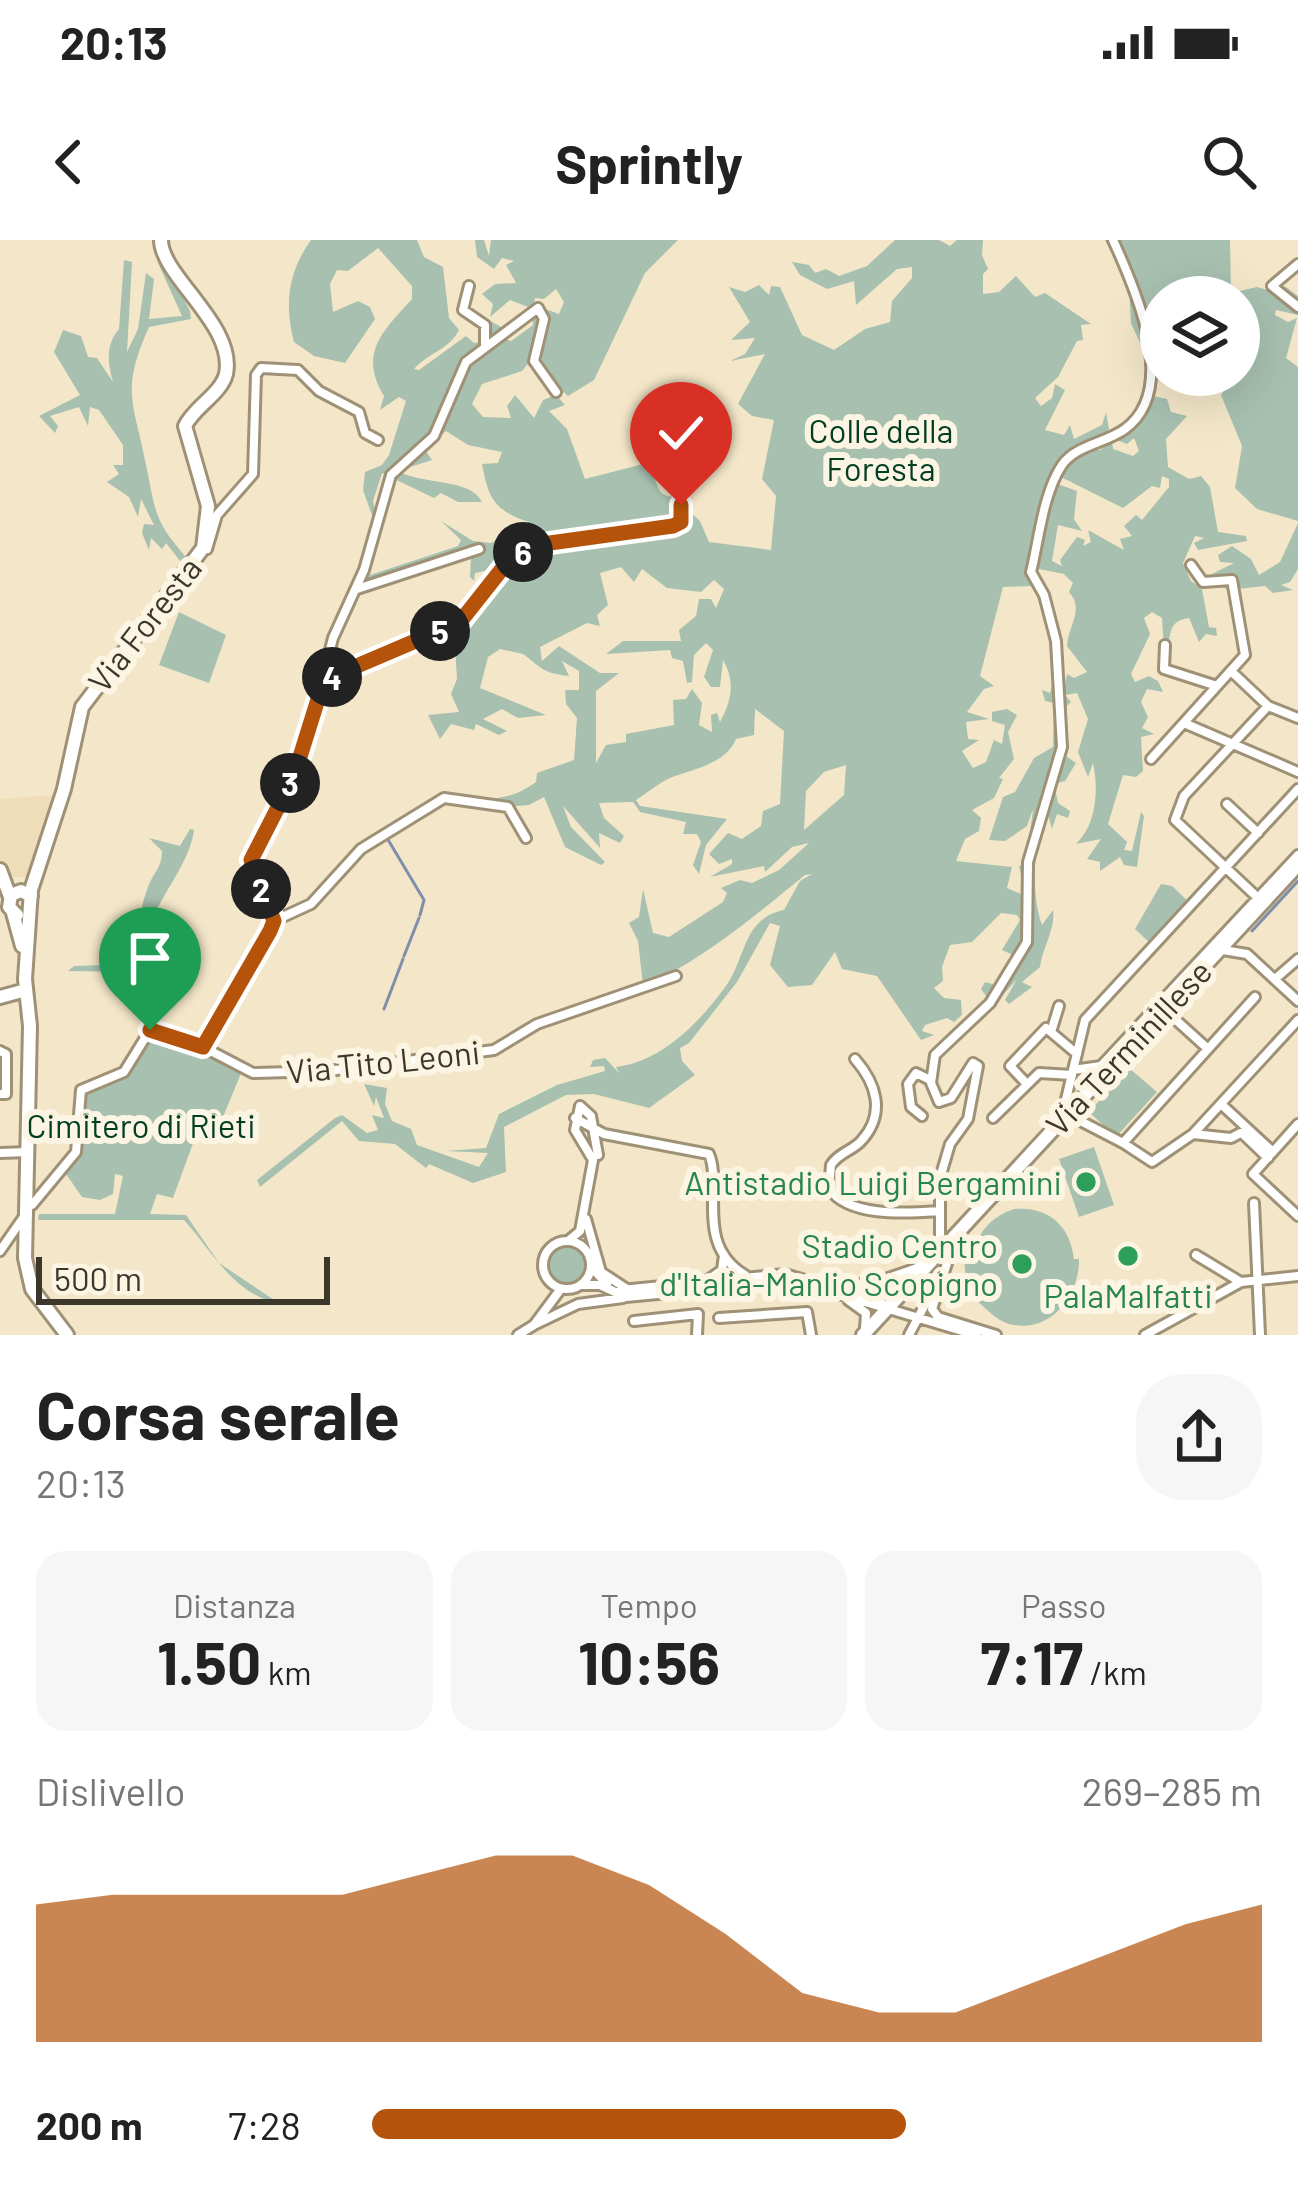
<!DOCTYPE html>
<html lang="it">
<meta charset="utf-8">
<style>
body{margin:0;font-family:Barlow,sans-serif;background:#f6f6f6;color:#222;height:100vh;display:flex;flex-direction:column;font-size:45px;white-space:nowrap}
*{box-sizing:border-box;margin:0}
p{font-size:39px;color:#767676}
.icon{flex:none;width:66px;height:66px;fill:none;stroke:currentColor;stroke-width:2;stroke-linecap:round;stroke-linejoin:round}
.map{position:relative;height:1095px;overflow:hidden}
.side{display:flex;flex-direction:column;background:#fff;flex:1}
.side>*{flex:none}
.tools{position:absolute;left:1140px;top:36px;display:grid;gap:24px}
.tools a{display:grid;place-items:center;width:120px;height:120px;border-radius:50%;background:#fff;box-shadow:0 12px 48px #0002;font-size:60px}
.scale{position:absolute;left:36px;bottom:30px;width:294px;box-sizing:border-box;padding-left:12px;border:6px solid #3c372b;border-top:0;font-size:33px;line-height:42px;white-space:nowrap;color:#3c372b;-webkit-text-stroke:9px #fdf5e3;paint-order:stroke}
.pin{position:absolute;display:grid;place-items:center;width:102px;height:102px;color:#fff;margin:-123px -51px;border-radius:50% 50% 50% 0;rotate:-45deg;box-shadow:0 0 12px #0007}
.pin .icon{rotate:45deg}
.km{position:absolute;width:60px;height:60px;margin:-30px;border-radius:50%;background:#222;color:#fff;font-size:33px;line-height:60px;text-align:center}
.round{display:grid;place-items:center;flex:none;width:126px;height:126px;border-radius:48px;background:#f6f6f6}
.summary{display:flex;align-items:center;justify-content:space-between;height:204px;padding:0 36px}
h1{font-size:66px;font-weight:700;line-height:90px}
.metrics{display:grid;grid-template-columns:repeat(3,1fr);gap:18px;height:204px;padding:12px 36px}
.metrics div{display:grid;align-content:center;border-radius:30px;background:#f6f6f6;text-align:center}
.metrics b{font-size:60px;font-weight:700}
.metrics small{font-size:33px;font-weight:400}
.metrics p{font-size:33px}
.chart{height:336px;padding:24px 36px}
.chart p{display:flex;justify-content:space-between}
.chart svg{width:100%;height:216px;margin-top:12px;fill:#b45309;opacity:.7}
ul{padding:0 36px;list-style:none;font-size:39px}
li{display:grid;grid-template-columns:192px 144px 1fr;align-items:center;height:90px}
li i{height:30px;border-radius:15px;background:#b45309}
.status{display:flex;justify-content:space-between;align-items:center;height:84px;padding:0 60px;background:#fff;direction:ltr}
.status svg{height:33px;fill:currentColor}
header{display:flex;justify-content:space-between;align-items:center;height:156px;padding:0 36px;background:#fff;font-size:54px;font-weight:700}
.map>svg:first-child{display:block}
.built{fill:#eeddb8}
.green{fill:#a7c0b0;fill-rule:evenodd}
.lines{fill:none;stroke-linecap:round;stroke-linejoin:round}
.stream{stroke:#7f8faa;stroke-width:3}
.minor-casing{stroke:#9e9176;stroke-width:14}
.major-casing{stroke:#9e9176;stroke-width:18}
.minor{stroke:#fff;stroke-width:8}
.major{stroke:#fff;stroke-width:12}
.route-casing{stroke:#fff;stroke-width:24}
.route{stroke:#b45309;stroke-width:15}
.leisure-dot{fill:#2e9e5b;stroke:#fdf5e3;stroke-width:4.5}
.labels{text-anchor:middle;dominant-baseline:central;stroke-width:12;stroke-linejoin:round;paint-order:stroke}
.park-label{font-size:33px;fill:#023e22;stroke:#fdf5e3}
.street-label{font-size:33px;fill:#3c372b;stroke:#fdf5e3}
.leisure-label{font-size:33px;fill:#27864d;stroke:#fdf5e3;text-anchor:end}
</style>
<div class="status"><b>20:13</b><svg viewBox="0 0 49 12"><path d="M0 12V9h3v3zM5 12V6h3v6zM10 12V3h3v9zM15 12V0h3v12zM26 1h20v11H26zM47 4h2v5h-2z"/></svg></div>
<header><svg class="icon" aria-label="back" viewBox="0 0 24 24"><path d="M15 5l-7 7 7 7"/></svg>Sprintly<svg class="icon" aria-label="search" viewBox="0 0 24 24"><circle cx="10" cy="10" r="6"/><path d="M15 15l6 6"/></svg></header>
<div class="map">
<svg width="1298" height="1095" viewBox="0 0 1298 1095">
<rect width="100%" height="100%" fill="#f4e7c9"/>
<path class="built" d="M58,555L30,637H6L0,619V559Z"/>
<path class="green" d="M311,0H417L424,17L443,27L449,78L459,90C448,111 429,112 414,129L419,130L466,96L474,103L485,101L477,96L488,92V80L507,90L505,99L511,101L533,85L532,77L545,69L559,74L564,62L556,49L544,59L535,58L533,69L510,60L490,77L493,64L482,54L495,44L516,43L506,25L514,21L502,18L494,29L477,17L475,0H484L489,16L491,0H678L645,33L594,140L568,156L538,129L542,118L537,113L522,131L482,144L472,164L483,177L511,178L507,166L515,155L534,178L543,160L556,155L565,165L549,171L567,189L585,239L647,223C664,251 650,258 692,258L666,277L687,280L688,270L700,281L709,302L771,310L776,256L762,239L774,180L752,176L738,164L765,114L730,121L745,114L755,98L731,100L750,82L729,47L745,52L759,45L769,55L771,46L780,47L802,95L834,110L865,89L890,82L892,61L912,38V27L897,29L856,65L854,41L827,49L800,35L792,22L809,25L815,33L826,29L839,36L867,26L895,0H939L950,6L957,0H983L982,15L988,29L983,34V54L999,52L1016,36L1035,57L1045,53L1091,84L1081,85L1083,100L1077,101L1058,137L1035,158L1041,166L1052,158L1055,144L1065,150L1045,190L1064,195L1070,185L1074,199L1102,185L1106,172L1109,189L1088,209L1100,210L1112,201L1113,209L1133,216L1139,211L1134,198L1127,204L1114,199L1134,185L1148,155L1167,159L1171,172L1187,176L1166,199L1168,227L1189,239L1201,236L1210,247L1218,292L1246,296L1247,301L1198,310L1194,303L1204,298L1195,296L1183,323L1191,341L1202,349L1209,387L1216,388L1217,396L1206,394L1199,402L1189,378C1165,381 1174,397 1164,411L1162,378L1152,372L1144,378L1150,394L1131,434L1135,442L1149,436L1158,441L1163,452L1147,449L1141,462L1148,477L1142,488L1154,494L1141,497L1143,531L1136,537L1123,535L1108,584L1127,602L1124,610L1132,611L1141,572L1144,576L1137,627L1124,625L1120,617L1100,631V622L1087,619L1101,599L1076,604C1096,585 1099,551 1093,523L1088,537L1078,512L1088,479L1077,453L1065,455L1071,462L1065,468L1063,514L1076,523L1065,541L1054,544L1058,563L1070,571L1068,578L1057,574L1052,589L1046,568L1027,618L1033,569L1027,586L1005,601L989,600L1003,557L1015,552L1034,518L1053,507L1054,463L1045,461L1042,450L1050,453L1054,437L1046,379L1055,384L1065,445L1067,434L1074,438L1087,432L1067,406C1068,385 1085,370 1069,352L1073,343L1064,334L1039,329L1032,346L1003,347L980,436L994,446L984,449L967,472L989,479L966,482L968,499L979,500L962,511L973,528L986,522L994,500L1002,504L1005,485L992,481V472L1007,469L1017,475L1008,492L1014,519L999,538L1003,539L994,558L972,570L981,578L979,591L965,599L956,621L1012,627L1007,648L1026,656L1019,626L1036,619C1033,634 1035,667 1042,685L1053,670C1056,688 1042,709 1040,727L1022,742L1032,747L1009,764L1005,760L1017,739L986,774L981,777L976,767L987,757L981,749L985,742L996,745L1013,715L1002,710L1020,680L1017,675L1001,673L972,702L950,705L942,727L943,741L934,748L944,758L961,760L962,775L954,782L947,778L925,785L922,791L934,795L921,800L877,736L842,729L835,712L812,745L788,747L770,725L780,686L770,683L737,742L689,803L680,808L682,821L695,835L649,868L594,854L566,855L504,887L506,932L473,943L429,924L426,928L395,904L359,901L342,881L260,947L257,940L335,878L342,875L367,893L378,890L372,875L384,878L376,857L374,866L364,844L387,848L385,864L392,881L411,889L417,905L479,927L488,913L446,911L486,908L499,874L557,845L605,831L604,826L590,827L593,820L605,818L619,833L616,827C661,822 699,783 726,746C747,716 742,679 784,670L800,641L812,634L805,635C762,670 694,728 643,745L638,701L629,683L639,677L643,649L653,693L669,697L723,662L727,653L721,648L740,640L752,643L779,630L809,603L792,607L765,632L764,626L710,637L732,624V619L719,624L709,614L728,593L742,599L761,586L763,571L780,564L784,491L755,469L754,495L736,499C726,524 693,529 670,538C659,543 647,553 636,560L640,566L727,579L706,605L699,634L693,625L701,602L697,594H683L686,582L640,572L633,562L599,563L604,578L624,596L620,603L599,593L600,608L563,566L571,587L605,622L601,625L565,607L544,557L529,565L484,569L481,564C505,553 509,561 536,542L537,533L574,520L577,478L566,464L565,450H579V431L562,421L569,436C542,433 542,428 523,414L500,409L488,417L480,448L546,475L518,478L502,469L483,479L507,491L499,495L476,484L474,490L451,484L440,499L428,475L459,472L451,454L457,439L455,406L443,396L385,419C388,402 431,391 448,380C466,370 468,349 487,341L484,331L475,333L474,341L470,337L471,317L480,311L444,315L358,348L363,331L367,336L458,306L461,300L441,281L473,301L491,303L529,282C495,271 488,258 482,224L498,223L502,212L468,205L446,191L425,210L432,220L398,231C422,245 471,238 482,262H458L441,253L434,258L382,233L373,261L377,278L372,275L363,250L365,232L382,225L389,215L406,161L399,157L380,170L384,156C358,113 383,91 412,59V46L378,8L348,31L337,30L330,44L333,72L358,61L370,67L375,79L345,123L314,116L294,102C284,64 288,32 311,0ZM1059,236L1123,268L1152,246L1160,248L1162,236L1169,239V247L1142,280L1136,275L1124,286L1132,296L1120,299L1124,310L1088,290L1091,302L1083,306L1085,300L1077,297L1060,320L1062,326L1052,321L1058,285L1082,291L1074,279L1077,251L1055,243ZM621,327L634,342L642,329L667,348L701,352L714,340L724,349L716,368L711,359H699L696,376L679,390L681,401H623L606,414L670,410L672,418L683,421L687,443L692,442L694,415L706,403L713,410L704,437L711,447H720L723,420C736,442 731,462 720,482L717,473L711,475L712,492L699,485L702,463L692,449L686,459L673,460L674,485L626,494V502L606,505L596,523V451L619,433H600L559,406L542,421L540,407L587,383L600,386L597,375L608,365L600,333ZM846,525L844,555L804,590L806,551L824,532Z
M1105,0H1230L1231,53L1257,47L1293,57L1283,45L1298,56V75L1276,70L1275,75L1288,82L1297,78L1286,118L1298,127V281L1257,269L1235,248L1242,206L1221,155L1242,125L1239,57H1161V127H1151L1131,83L1129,44Z
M124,20L132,22L127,112L138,89L146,33L154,39L149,79L182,76L158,23L166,25L190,71L191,79L149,87C120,152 134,162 146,225C156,273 154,281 187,318L184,326L166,303L162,309L151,298L149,310L142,293L144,284L154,285L141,259L138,277L129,257L107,242L119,234L113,225H123V205L99,170L90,167L88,186L79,167L50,176L58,186L55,193L39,176L80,155L54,112L63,90L81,96L88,117L97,118L113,142C107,122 106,104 119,89Z
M1298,283V329L1290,342L1281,345L1293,350L1273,353L1265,346L1228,350L1219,345L1220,335H1210L1234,323L1220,322L1218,315L1232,306L1251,319L1259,335L1280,322Z
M179,372L226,395L209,443L159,425Z
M190,589L194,590C188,637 135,675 149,724H182L139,732L68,731L74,726L131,724C138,703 138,672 148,647C153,633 162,628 162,611L149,598L180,606Z
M1161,644L1172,646L1190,663L1152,705L1135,689Z
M148,792L242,831L213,901L196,895L173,958L157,954L150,974L186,975L219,1023L280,1064C233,1054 213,1012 184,980H38L39,974H115L123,936L115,934L113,954L100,960L82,957L66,934L77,915L83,853L129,832Z
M1129,828L1157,852L1116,897L1089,872Z
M1094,907L1114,965L1079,977L1059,919Z
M1014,969C1048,966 1070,985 1074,1019H1079C1080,1052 1053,1095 1009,1084C989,1077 981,1060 967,1055L964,1016L975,1015C976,993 991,977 1014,969Z
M545 1025a22 22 0 1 1 44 0a22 22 0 1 1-44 0Z"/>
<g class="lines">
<path class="stream" d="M387,598L424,660L420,675
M1252,691L1298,641
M404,716L419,678
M384,769L403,719"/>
<g class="minor-casing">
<path id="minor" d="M1298,24L1272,46L1298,67
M469,46L463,70L485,85V104
M207,309L217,275L253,234L256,135L261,128L298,130L319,151L359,172L365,193L378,200
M357,349L479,309
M1165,405L1164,429L1217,446
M1231,431L1268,466L1298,478
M325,440L460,382L513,315L550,303L673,286L681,282V265
M1184,483L1298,532
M1151,519L1245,415L1232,340L1203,342L1191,325
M1227,564L1258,593
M1258,658L1175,580L1184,556L1268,466
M274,681L311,664L361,609L444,558L508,567L526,598
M1223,710L1247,714L1298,761
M1275,739L1298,719
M1165,770L1208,809
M1051,792L1059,766
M203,807L274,681L251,620L308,497L333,398L364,330L391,235L434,196L466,122L538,68L544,79L534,121L556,152
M0,811L6,814V854H0
M855,819C876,843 886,873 862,900C853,911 839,912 831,925L829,948C848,978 908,973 940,971
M1073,830L1101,826L1298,615
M1026,843L1010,826L1046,788L1077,814
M1221,864L1248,889L1231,898L1193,894L1298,780
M1067,874L1123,903L1255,757
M922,876L911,867L908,844L916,833L930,840
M1062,876L1085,780L1298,549
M575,878L604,894L709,914C723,946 694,1005 745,1035
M993,878L1039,833L1072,835
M1298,884L1253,934L1298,976
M1248,889L1273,912
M1243,894L1268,918
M1123,903L1152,922L1193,894
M0,913L28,912
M1254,963L1260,1095
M26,965H32L76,912L81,850L124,832L150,790L203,807L253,833L328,831L494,810L537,784L676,736
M586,979L601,1032L627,1049
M543 1025a24 24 0 1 1 48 0a24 24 0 1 1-48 0Z
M568,1001L580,991L593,920L575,890L580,866L591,876L598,915
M954,1002L932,1069L938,1077L996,1095
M0,1011L23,978
M1196,1015L1239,1041
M591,1027L607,1044
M916,1029L940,999V938L950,904L968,879L978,826L973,823L951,858L939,862L931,843L935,815L990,763L1027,702L1028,622L1062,507L1056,401L1044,355L1031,332C1039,300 1043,253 1062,225C1076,205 1106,203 1125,189C1180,149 1135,48 1113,0
M708,1040L722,1030L724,1015
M582,1045H600L626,1057L795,1041L976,1095
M845,1045L871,1044L917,1028
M621,1050L785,1034L882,1063
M848,1060L866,1073L865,1089
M719,1078L807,1072L811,1095
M634,1081L698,1074L697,1095
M534,1085L578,1064L623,1058
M518,1095L534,1085L560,1050
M909,1095L931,1053
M1145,1095L1241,1042L1298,1036"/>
</g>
<g class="major-casing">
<path id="major" d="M0,630L10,657
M13,673L22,706
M17,675L9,667L11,655L21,651L31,656
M0,757L26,750
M67,1095L32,1049L25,1018L30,786L25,739L31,650L64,549L82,467L203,308L208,266L185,186C194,167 221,154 226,134C236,85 161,36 161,0
M863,1095L1298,625"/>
</g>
<use href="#minor" class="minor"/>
<use href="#major" class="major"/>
</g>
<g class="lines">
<g class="route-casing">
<path id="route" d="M150,790L203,807L270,691L274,681L251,620L294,536L324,440L460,382L513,315L550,303L673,286L681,282V265"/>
</g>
<use href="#route" class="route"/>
</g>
<g class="leisure-dot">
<circle cx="1086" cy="942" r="12"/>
<circle cx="1128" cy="1016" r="12"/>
<circle cx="1022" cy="1024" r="12"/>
</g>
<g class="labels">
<g class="park-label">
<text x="881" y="190">Colle della<tspan x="881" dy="38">Foresta</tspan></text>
<text x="141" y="885">Cimitero di Rieti</text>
</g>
<g class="street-label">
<text transform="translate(144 384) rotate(-52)">Via Foresta</text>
<text transform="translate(1128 807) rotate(-47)">Via Terminillese</text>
<text transform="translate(383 821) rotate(-6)">Via Tito Leoni</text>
</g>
<g class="leisure-label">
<text x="1062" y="942">Antistadio Luigi Bergamini</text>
<text x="998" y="1005">Stadio Centro<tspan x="998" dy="38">d'Italia-Manlio Scopigno</tspan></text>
<text x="1128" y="1055" text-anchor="middle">PalaMalfatti</text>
</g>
</g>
</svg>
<div class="tools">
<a><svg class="icon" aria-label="layers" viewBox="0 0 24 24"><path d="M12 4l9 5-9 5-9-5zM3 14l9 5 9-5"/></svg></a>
</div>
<div class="scale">500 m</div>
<div class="pin" style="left:150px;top:790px;background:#1e9e55"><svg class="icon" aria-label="arrive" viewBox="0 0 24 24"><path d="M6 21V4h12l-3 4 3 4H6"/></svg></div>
<div class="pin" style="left:681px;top:265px;background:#d93025"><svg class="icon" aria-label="check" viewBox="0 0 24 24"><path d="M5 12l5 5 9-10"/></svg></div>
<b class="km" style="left:261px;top:649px">2</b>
<b class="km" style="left:290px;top:543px">3</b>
<b class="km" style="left:332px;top:437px">4</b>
<b class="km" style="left:440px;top:391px">5</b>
<b class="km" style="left:523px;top:312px">6</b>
</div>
<section class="side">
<div class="summary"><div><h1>Corsa serale</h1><p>20:13</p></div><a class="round"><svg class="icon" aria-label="share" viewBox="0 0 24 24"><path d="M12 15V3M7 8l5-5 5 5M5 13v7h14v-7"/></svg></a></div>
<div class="metrics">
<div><p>Distanza</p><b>1.50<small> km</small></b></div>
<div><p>Tempo</p><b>10:56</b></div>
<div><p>Passo</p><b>7:17<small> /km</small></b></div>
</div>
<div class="chart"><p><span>Dislivello</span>269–285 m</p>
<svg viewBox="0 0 160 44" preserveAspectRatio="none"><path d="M0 44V16L10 14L20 14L30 14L40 14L50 10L60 6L70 6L80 12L90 22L100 34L110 38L120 38L130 32L140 26L150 20L160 16V44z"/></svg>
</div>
<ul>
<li><b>200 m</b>7:28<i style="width:60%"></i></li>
</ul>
</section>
